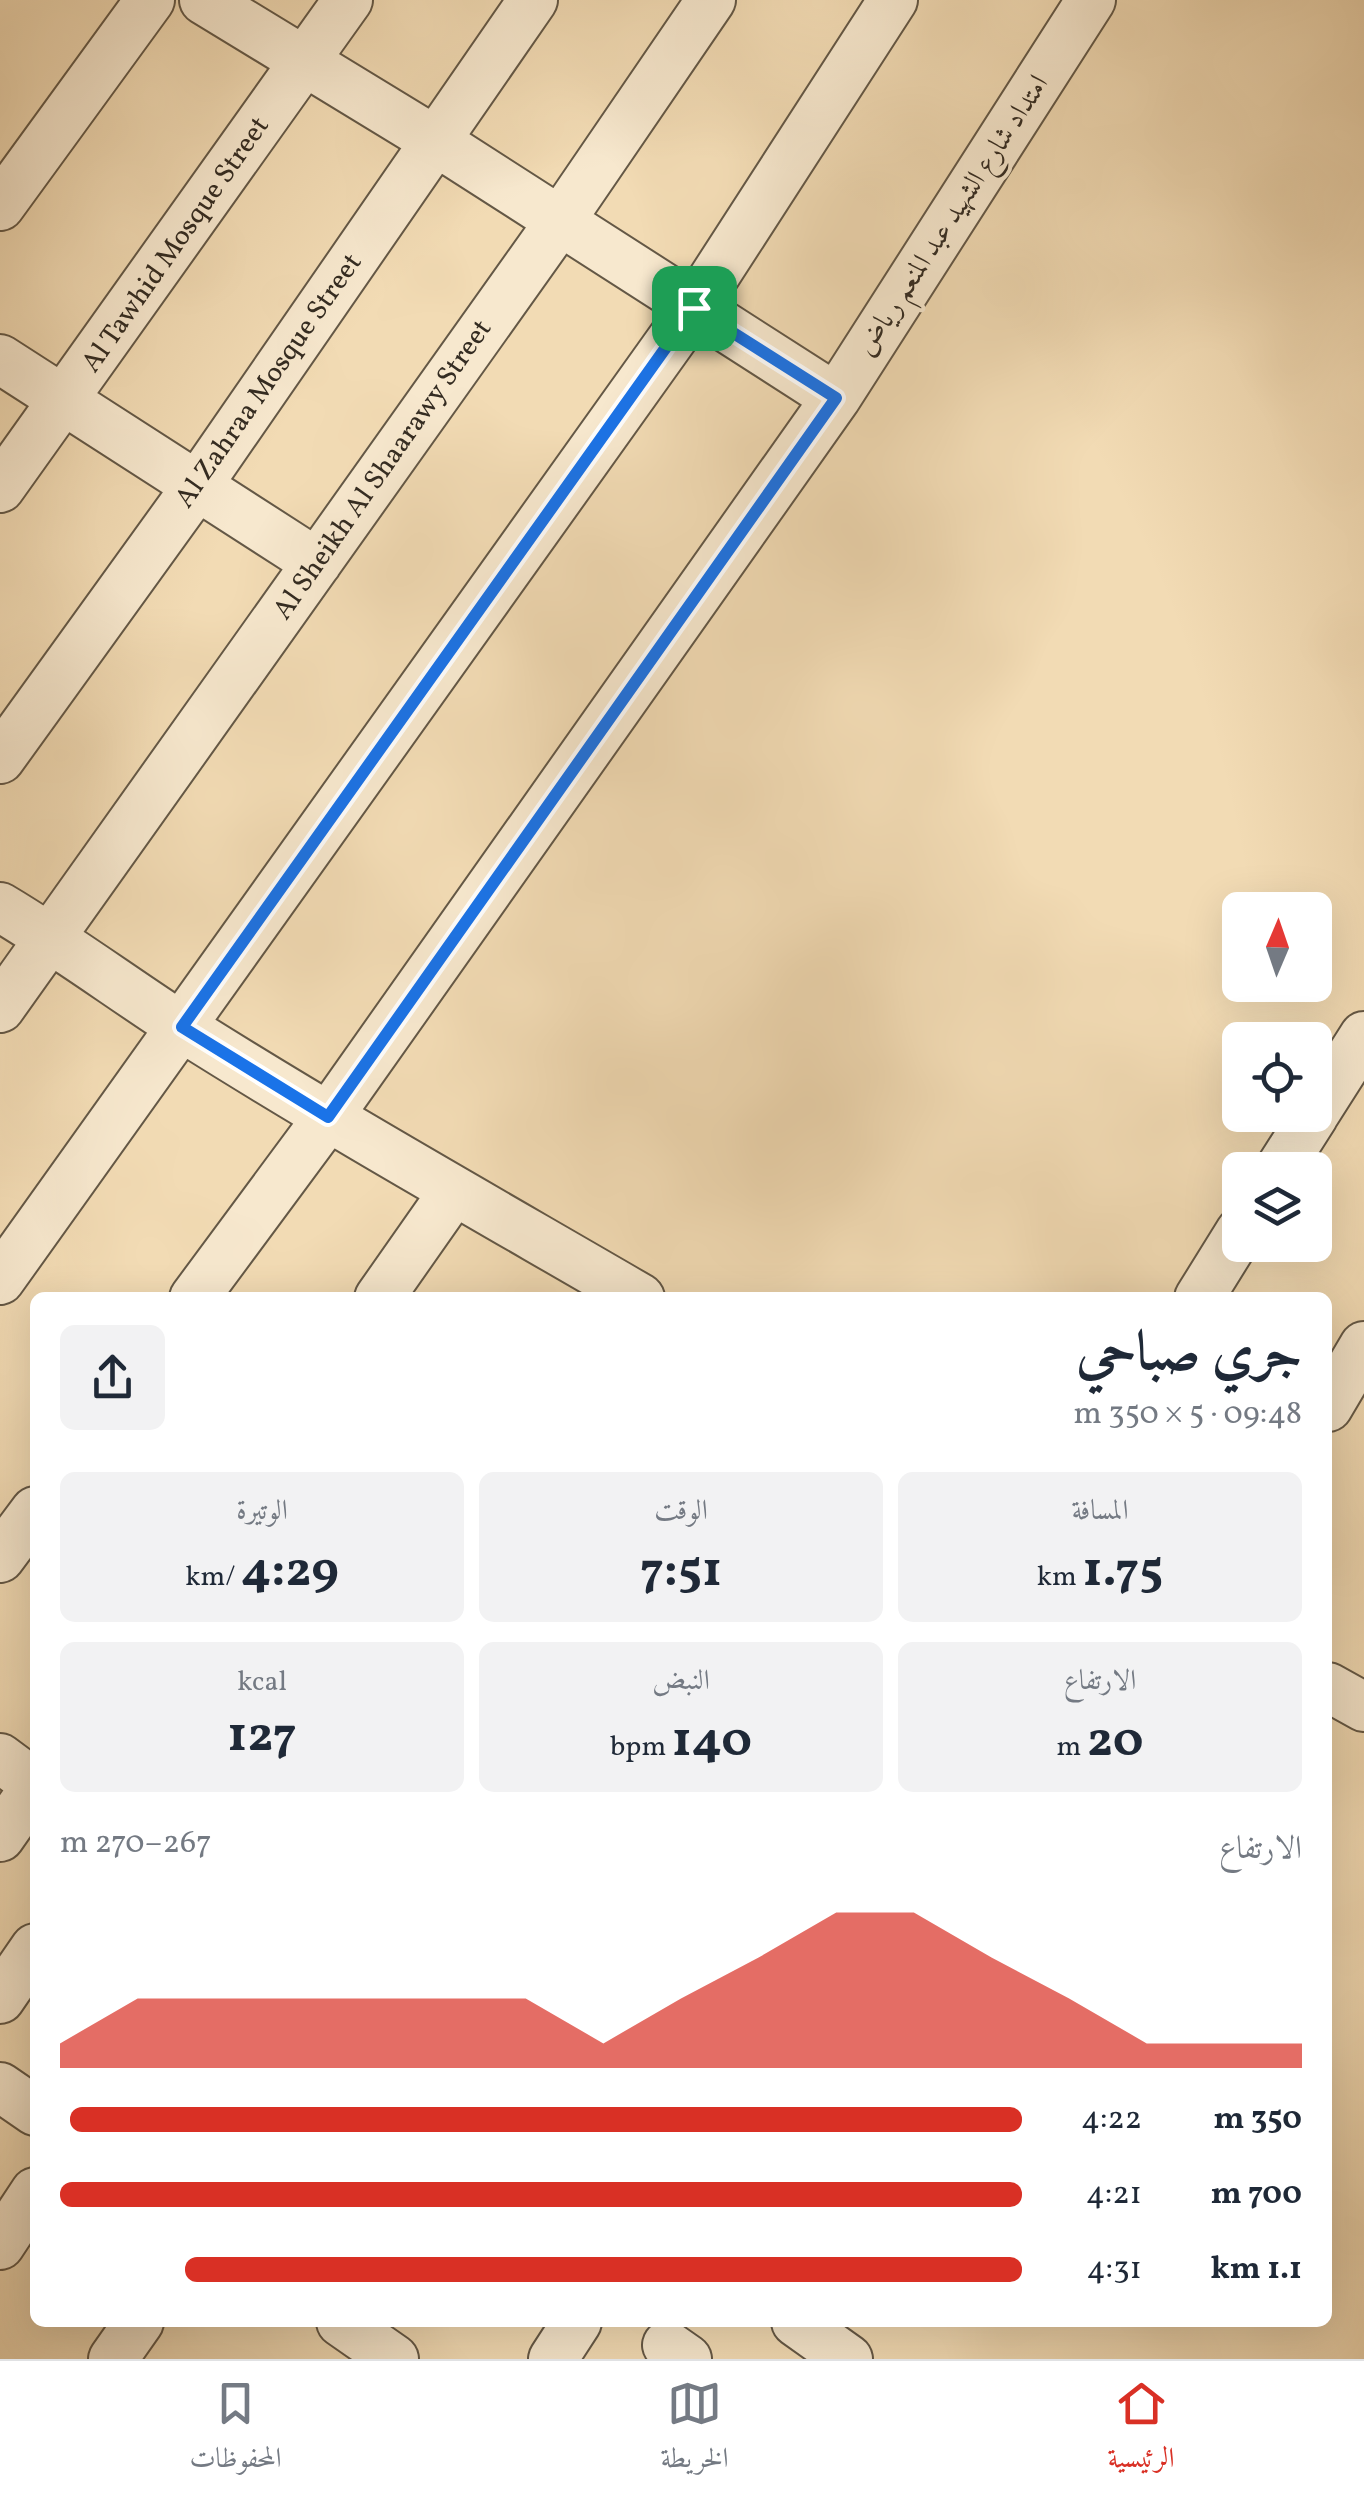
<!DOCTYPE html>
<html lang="ar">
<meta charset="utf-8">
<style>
body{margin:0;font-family:Vollkorn,Amiri,serif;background:#f2f2f3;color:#1f2937;direction:rtl;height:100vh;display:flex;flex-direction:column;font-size:38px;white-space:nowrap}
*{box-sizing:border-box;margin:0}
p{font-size:32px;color:#747a83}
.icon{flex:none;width:55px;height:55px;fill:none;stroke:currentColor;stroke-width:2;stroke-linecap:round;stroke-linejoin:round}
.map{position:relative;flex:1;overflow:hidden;direction:ltr}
.side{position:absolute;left:30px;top:1292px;width:1302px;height:1035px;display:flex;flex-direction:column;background:#fff;border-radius:15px;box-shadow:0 10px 40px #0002;direction:rtl}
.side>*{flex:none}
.needle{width:65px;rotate:2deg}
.controls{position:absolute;left:1222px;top:892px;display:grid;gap:20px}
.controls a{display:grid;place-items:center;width:110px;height:110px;border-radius:15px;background:#fff;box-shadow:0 10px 40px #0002;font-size:50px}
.pin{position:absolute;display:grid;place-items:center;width:85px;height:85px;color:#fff;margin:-42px;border-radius:20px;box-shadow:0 5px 15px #0006}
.round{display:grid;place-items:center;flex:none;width:105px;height:105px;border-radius:15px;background:#f2f2f3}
.headline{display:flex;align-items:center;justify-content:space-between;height:170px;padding:0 30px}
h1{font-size:55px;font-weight:700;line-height:75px}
.figures{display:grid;grid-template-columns:repeat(3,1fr);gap:15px;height:170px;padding:10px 30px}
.figures div{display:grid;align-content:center;border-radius:15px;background:#f2f2f3;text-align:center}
.figures b{font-size:50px;font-weight:700}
.figures small{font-size:28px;font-weight:400}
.figures p{font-size:28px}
.chart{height:280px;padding:20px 30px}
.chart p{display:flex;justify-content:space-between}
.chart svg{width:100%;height:180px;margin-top:10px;fill:#d93025;opacity:.7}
ul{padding:0 30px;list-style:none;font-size:32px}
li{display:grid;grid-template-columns:160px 120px 1fr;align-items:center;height:75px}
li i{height:25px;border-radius:12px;background:#d93025}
.menu{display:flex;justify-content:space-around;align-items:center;height:140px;border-top:2px solid #e0e1e3;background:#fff;font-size:28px;color:#747a83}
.menu a{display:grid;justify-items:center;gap:5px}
.menu .on{color:#d93025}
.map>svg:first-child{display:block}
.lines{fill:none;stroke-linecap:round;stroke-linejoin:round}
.minor-casing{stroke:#645846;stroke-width:52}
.minor{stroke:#f7e8ce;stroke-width:48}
.route-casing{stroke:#fff;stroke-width:20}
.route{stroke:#1a73e8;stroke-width:12}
.labels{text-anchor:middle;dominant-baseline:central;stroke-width:8;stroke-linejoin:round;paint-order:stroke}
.street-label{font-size:28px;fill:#342c22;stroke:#f7e8ce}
</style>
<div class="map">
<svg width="1364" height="2359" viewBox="0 0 1364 2359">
<rect width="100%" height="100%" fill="#f2dbb4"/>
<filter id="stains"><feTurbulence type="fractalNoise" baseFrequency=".002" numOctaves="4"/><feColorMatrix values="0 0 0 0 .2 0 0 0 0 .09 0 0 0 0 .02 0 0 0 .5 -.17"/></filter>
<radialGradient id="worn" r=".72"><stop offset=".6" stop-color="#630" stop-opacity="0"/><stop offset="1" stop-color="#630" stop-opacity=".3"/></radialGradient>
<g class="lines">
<g class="minor-casing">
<path id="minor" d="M204,0L437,142L836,398
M0,206L150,0
M0,359L317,563
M0,488L348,0
M0,759L197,486L533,0
M0,907C64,945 123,989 185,1029C334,1123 487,1209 640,1298
M0,1008L560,221L711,0
M1315,1113L1364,1036
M1279,1170L1314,1115
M0,1280L694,308L893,0
M194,1298L328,1117L836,398L1091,0
M379,1298L454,1191
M1199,1298L1240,1232
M1328,1407L1364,1346
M0,1558L35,1511
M1328,1687L1364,1707
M0,1758L35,1784
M0,1837L35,1787
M0,1999L35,1948
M0,2087L35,2111
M0,2245L35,2192
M341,2322L394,2359
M796,2322L848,2359
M667,2345L687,2359
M113,2359L139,2322
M553,2359L577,2322"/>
</g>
<use href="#minor" class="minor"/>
</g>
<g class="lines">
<g class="route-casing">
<path id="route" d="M694,308L836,398L328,1117L182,1027Z"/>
</g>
<use href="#route" class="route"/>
</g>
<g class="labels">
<g class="street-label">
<text transform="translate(953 216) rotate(-57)">امتداد شارع الشهيد عبد المنعم رياض</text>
<text transform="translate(176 245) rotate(-55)">Al Tawhid Mosque Street</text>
<text transform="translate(269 381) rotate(-55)">Al Zahraa Mosque Street</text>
<text transform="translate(383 470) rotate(-55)">Al Sheikh Al Shaarawy Street</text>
</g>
</g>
<rect width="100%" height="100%" filter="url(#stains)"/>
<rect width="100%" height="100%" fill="url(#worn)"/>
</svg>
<div class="controls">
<a><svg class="needle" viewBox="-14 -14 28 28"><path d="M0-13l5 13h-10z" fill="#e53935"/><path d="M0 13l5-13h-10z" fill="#747a83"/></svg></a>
<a><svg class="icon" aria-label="locate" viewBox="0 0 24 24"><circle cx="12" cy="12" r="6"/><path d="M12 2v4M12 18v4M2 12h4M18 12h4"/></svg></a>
<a><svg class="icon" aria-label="layers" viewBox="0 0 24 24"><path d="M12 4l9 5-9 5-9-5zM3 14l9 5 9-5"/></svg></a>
</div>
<div class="pin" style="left:694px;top:308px;background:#1e9e55"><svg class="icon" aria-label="arrive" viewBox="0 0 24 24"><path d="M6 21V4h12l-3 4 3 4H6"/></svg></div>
<section class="side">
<div class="headline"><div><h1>جري صباحي</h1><p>09:48 · 5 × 350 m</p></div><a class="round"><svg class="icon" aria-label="share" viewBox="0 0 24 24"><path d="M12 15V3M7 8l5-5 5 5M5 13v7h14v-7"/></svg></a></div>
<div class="figures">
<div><p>المسافة</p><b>1.75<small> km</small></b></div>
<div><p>الوقت</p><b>7:51</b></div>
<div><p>الوتيرة</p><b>4:29<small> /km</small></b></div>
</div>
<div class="figures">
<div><p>الارتفاع</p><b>20<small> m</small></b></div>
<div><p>النبض</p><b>140<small> bpm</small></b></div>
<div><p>kcal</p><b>127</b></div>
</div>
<div class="chart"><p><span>الارتفاع</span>267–270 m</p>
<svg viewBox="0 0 160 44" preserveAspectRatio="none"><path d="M0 44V38L10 27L20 27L30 27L40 27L50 27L60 27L70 38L80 27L90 17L100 6L110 6L120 17L130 27L140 38L150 38L160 38V44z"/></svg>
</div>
<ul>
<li><b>350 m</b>4:22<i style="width:99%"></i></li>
<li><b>700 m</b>4:21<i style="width:100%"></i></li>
<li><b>1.1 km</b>4:31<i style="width:87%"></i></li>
</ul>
</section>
</div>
<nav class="menu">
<a class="on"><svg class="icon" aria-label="home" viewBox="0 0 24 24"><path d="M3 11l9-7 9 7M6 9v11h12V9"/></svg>الرئيسية</a>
<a><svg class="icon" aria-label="map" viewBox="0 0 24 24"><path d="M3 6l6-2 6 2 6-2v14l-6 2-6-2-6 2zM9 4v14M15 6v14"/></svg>الخريطة</a>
<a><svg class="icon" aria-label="saved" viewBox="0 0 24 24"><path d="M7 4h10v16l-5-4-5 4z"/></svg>المحفوظات</a>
</nav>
